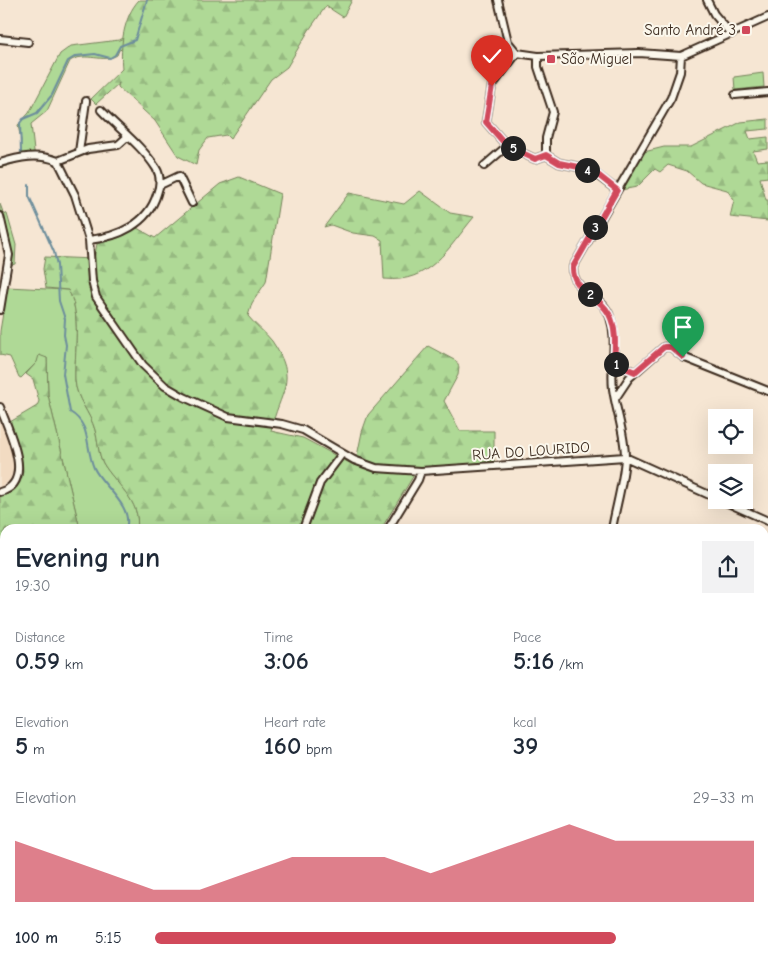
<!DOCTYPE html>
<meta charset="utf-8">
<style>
body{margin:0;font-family:"Comic Neue",sans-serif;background:#f2f2f3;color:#1f2937;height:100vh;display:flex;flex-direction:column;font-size:19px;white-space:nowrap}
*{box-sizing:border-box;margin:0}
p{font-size:16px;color:#747a83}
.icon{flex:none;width:28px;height:28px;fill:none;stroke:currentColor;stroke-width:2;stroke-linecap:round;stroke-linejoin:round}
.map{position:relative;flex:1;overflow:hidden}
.side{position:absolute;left:0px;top:524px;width:769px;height:444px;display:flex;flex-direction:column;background:#fff;border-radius:15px 15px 0 0;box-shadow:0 5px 20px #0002}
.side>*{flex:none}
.tools{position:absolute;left:708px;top:409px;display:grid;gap:10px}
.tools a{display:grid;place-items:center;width:45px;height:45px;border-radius:0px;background:#fff;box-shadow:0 5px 20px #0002;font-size:25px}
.pin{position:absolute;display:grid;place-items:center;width:42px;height:42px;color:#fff;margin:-51px -21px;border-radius:50% 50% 50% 0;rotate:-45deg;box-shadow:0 0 5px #0007}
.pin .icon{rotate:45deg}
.km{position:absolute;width:25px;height:25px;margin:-12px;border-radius:50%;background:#222;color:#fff;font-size:14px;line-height:25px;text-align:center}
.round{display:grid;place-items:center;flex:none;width:52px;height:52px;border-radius:0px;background:#f2f2f3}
.summary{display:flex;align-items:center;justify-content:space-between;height:85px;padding:0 15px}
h1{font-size:28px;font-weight:800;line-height:38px}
.metrics{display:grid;grid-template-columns:repeat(3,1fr);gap:8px;height:85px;padding:5px 15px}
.metrics div{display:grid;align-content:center}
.metrics b{font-size:25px;font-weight:800}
.metrics small{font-size:14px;font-weight:400}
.metrics p{font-size:14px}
.chart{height:140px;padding:10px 15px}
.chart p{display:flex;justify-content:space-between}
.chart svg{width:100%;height:90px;margin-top:5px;fill:#d1495b;opacity:.7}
ul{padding:0 15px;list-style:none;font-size:16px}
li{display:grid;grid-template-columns:80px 60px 1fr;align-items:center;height:38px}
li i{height:12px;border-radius:6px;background:#d1495b}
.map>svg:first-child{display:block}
.built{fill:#f2dbc2}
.green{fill:#afd996;stroke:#75825a}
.forest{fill:url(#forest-firs);stroke:#75825a}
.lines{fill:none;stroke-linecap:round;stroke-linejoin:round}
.stream{stroke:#6d8e9c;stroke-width:2}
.minor-casing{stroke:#3b2a1e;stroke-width:10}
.minor{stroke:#fbf7ec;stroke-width:6}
.route-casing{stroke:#fff;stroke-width:10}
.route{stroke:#d1495b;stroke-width:6}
.poi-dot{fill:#d1495b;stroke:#fbf7ec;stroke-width:2}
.labels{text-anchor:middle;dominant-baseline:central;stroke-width:4;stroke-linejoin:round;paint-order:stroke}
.poi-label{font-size:15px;fill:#3b2a1e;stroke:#fbf7ec;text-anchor:end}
.street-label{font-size:15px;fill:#3b2a1e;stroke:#fbf7ec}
</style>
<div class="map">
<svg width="768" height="967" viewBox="0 0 768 967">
<defs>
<pattern id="forest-firs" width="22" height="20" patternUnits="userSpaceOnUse" patternTransform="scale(1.25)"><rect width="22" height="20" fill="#afd996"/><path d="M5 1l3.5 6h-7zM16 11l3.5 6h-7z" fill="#97ba81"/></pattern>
</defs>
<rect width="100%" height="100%" fill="#f6e6d3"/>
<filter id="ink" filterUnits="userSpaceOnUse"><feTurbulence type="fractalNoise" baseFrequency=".02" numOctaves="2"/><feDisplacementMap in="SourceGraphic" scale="10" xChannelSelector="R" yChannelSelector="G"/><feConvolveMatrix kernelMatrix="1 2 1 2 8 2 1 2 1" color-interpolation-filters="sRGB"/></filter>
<g filter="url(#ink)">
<path class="built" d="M0,421L15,460L14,472L9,481L0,487Z"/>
<path class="green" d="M126,37L125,48L119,50L117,55C103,64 86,51 70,61L47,111L31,124L35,160L19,162L0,168V165L20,159L21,140L18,125L29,113L60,54L71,46L119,40Z
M763,73L764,87L735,90L734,77Z
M0,204L3,212L7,214L16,245L15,264L11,265L7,287L68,290C82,312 74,355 75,380C76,399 90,412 95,430C98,441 98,453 103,463C115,484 142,501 137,529H80L48,395L47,358L37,362L21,378L19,377L10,357L0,355V331L3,313L0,309C5,283 21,240 0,219Z"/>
<path class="forest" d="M139,0H352L343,17L326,6L309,30L287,67L271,79L230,139L226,135L208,138L199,150L196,165L178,156L155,121L118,87L119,83L96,104L91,99L122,69C120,47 123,17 139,0Z
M768,119V129L747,131L750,139L768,137V149L753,151L757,161L768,160V177L760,178L766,200H768V221L730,217L734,200L727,190L701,183L687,171L668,165L660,172L655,169L637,187L621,190L644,152L664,147H691L741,122Z
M239,177L280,194L266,282L252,303L248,316C255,325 265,332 272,341C300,382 279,391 271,431L303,438L355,466L362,432L368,415L428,346L456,361L459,367L458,375L444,401L460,431H494V461L417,470L381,529H137C142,501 115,484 103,463C98,453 98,441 95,430C90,412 76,399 75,380C74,355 82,312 68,290L46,288L43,269L45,257L94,259L97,244L121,237L137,228L155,238L220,184Z
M420,191L450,213L474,217C448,248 430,284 384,279L382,240L375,236L353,233L331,225L324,227L349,193L404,204Z
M39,355L47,358L48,395L80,529H5V575L0,573V496C41,484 15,448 10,422L37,406L39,401L33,379L26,374L37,362Z
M768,658V733L764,735V659Z
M0,795L5,800V855L0,854Z
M768,815V869L764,871V816Z
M169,962L171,967H77L76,963Z
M201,963H365V967H203Z"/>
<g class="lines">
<path class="stream" d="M21,152L20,123L23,119L37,113L52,95L68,61L76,56L95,54L110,58L115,55L120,46L135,40L147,0
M29,185V196L54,252L57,265L59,301L65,319L64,335L66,345L63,374L70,412C92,425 85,448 94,468C102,486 134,506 126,529
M185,962L187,967"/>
<g class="minor-casing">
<path id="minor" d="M498,0L508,42L517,53
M707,0L714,14L731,34
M0,39L28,42
M517,53L538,56L639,53L681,56L768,17
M517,53L492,86L486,122L507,146L535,159L546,155
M538,56V67L553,112L546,138V155
M735,95L768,92
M79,152L86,101
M546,155L559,163L584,168L597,175L617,190
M58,161L88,149L118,145L127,137
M0,163C19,157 38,153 58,161L75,195L89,240L92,281L96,297L143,365L165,386L184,397L228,417L282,424L303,430L354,460L376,468L421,471L625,457L716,498
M484,166L507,146
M160,185L179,176L192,203
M0,216L9,255L0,310
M89,240C118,237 148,224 157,194C160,186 161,176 156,168C142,146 119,129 101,110
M614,363L635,372
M615,399L629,378L664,347H671L683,357L768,391
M0,407C7,428 37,483 0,492
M721,500L768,521
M303,529L320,483L342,454
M388,529L418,480L421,471
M612,529C616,506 624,480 625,457C625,434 616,411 613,389C610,364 618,341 610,317C603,294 572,293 573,267L671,98L680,72L681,56
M0,574L5,576
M764,574L768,572
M0,660L5,647
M0,776L5,773
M0,862L5,865
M0,883L5,885
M0,906L5,917
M3,961L5,931
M391,962L394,967
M489,962L491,967
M56,967L57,962
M478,967L480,962"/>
</g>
<use href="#minor" class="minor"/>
</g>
</g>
<g class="lines" filter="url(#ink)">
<g class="route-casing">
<path id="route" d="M492,86L486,122L507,146L535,159L546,155L559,163L584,168L598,175L617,190L573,267C572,292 599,294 609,314C617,329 615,347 614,363L635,372L664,347H671L683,357"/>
</g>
<use href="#route" class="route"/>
</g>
<g class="poi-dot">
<rect x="741" y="25" width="10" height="10" rx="2.5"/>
<rect x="546" y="54" width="10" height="10" rx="2.5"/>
</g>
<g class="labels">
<g class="poi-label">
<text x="736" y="30">Santo André 3</text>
<text x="561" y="59" text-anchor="start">São Miguel</text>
</g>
<g class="street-label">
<text transform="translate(531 451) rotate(-4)">RUA DO LOURIDO</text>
</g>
</g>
</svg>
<div class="tools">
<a><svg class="icon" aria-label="locate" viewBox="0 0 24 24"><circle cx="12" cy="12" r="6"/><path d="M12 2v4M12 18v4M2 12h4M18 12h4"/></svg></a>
<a><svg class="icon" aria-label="layers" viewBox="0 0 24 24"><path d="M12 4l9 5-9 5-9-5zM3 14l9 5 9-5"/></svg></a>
</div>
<div class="pin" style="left:683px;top:357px;background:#1e9e55"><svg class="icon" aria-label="arrive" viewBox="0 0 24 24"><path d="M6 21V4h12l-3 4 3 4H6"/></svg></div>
<div class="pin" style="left:492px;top:86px;background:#d93025"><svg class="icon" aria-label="check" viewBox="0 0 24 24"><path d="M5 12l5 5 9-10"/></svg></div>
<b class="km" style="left:616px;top:364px">1</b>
<b class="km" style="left:590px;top:294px">2</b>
<b class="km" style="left:595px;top:227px">3</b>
<b class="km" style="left:587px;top:170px">4</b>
<b class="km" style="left:513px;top:148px">5</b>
<section class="side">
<div class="summary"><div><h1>Evening run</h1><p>19:30</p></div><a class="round"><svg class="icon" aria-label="share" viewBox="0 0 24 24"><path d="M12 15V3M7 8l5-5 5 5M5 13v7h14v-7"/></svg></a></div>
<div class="metrics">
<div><p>Distance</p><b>0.59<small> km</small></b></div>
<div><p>Time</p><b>3:06</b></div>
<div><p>Pace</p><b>5:16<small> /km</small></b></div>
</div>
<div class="metrics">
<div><p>Elevation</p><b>5<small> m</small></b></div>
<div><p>Heart rate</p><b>160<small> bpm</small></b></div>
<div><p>kcal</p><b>39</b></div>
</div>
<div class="chart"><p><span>Elevation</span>29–33 m</p>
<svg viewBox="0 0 160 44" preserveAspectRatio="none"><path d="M0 44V14L10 22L20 30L30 38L40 38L50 30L60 22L70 22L80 22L90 30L100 22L110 14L120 6L130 14L140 14L150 14L160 14V44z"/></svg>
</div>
<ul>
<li><b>100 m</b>5:15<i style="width:77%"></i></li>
</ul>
</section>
</div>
